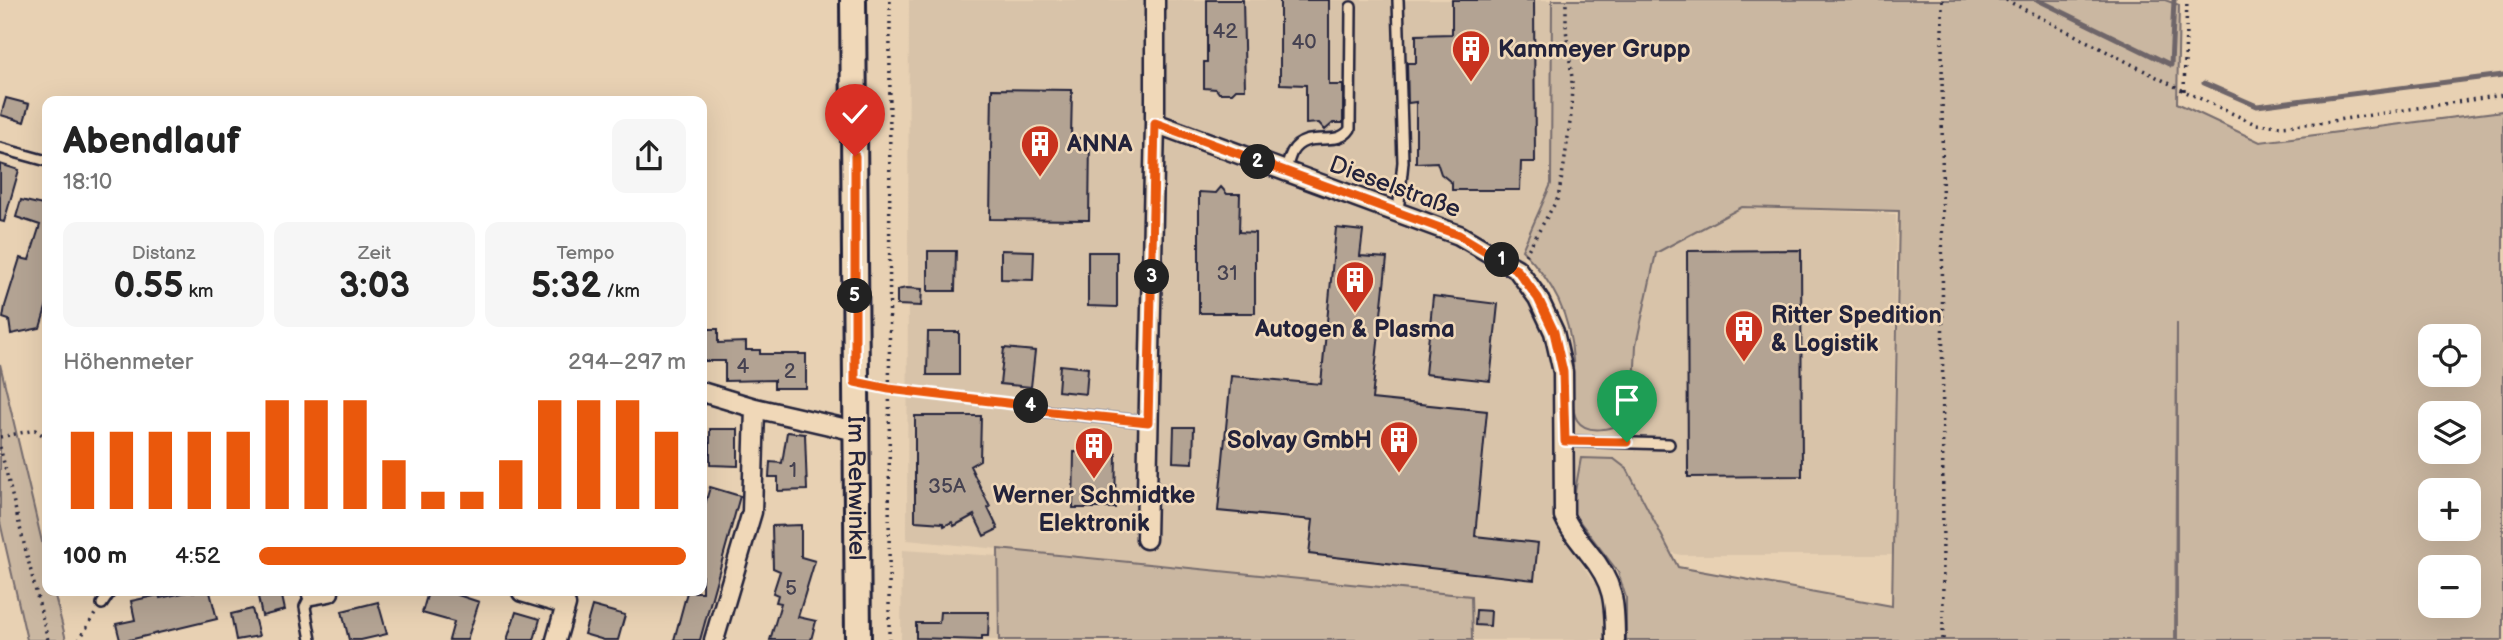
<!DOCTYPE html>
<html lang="de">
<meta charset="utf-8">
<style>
body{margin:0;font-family:"Balsamiq Sans",sans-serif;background:#f6f6f6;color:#222;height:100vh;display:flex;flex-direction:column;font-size:26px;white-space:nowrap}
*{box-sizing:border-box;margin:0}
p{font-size:23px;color:#767676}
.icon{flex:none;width:38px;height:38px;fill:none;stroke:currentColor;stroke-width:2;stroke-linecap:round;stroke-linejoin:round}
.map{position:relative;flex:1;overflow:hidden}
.drawer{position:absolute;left:42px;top:96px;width:665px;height:500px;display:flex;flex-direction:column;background:#fff;border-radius:14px;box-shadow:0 7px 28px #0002}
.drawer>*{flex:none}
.controls{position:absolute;left:2418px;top:324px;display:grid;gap:14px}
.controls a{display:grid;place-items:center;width:63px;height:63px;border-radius:14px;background:#fff;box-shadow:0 7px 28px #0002;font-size:35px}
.pin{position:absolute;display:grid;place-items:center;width:60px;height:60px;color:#fff;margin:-72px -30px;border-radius:50% 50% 50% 0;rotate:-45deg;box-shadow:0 0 7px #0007}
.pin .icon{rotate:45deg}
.km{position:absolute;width:35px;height:35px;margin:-18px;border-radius:50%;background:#222;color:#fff;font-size:19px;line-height:35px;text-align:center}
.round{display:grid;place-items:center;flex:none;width:74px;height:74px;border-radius:14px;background:#f6f6f6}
.overview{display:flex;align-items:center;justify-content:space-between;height:119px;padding:0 21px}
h1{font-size:38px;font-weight:700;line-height:52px}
.metrics{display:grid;grid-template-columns:repeat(3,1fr);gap:10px;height:119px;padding:7px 21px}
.metrics div{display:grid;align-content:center;border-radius:14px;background:#f6f6f6;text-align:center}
.metrics b{font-size:35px;font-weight:700}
.metrics small{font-size:19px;font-weight:400}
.metrics p{font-size:19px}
.chart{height:196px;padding:14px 21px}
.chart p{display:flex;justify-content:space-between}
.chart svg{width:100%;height:126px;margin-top:7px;stroke:#ea580c;stroke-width:6}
ul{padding:0 21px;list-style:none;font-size:23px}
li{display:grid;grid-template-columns:112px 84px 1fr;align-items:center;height:52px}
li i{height:18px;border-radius:9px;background:#ea580c}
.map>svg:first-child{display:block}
.built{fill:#d8c3a9}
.green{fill:#cab7a1;stroke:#766c6e;stroke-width:2;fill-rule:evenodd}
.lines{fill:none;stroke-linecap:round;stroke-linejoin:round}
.stream{stroke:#6e6569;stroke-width:5}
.building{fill:#b3a393;stroke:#22223b;stroke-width:2}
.lane-casing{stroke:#22223b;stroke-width:14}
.street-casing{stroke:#22223b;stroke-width:23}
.secondary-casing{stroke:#22223b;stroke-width:30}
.path{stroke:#22223b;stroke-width:3.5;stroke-dasharray:2 5;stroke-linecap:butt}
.lane{stroke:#f0d8b8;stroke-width:9}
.street{stroke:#f0d8b8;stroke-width:18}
.secondary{stroke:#f0d8b8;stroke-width:24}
.route-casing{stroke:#fff;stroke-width:14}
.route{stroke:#ea580c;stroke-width:9}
.labels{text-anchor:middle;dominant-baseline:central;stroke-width:5;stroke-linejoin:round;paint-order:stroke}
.number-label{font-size:21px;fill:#464251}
.poi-label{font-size:24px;font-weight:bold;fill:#22223b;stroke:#f0d8b8;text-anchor:start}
.street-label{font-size:24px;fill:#22223b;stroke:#f0d8b8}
</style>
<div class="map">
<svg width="2503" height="640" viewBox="0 0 2503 640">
<rect width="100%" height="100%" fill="#e8d1b3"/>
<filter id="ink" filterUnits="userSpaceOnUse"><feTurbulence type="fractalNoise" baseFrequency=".0143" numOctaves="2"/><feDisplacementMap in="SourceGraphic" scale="14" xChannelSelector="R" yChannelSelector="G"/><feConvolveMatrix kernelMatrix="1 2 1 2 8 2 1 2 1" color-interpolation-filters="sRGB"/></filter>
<g filter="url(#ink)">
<path class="built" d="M909,0H1552L1551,184L1522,250L1530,293L1554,332L1563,405L1573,406L1577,420L1633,411L1636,345L1656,253L1742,207L1896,214L1893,555H1681L1554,524L1607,601L1606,640H1472L1470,596L907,540Z
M902,550L998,556L999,640H901Z"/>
<path class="green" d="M1552,0H2165L2179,5L2177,103L2260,142L2503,111V640H2177V323L2175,640H1626V598L1618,572L1574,514V497L1581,458L1614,459L1627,469L1678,567L1892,606L1899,211L1742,207L1656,253L1636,345L1633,411L1627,423C1612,428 1587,436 1577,420C1569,407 1574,375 1573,360C1570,314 1554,283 1522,250L1551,184ZM2469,336V374H2431V336ZM2431,413H2469V452H2431ZM2469,490V528H2431V490ZM2469,567V606H2431V567Z
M0,364L47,563V592H54L66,640H27L0,522Z
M998,549L1471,596L1472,640H999Z"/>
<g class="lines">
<path class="stream" d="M2038,0L2171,65L2174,0
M2204,83L2257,106L2503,75"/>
</g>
<path class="building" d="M1207,0H1243L1245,89H1236L1232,93H1219L1216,89L1204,88V62H1207Z
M1280,0H1329V85H1343V123H1333L1325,130L1319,123L1306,124V85L1280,84Z
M1452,0H1534L1535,162H1521L1520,190H1452V183L1441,174L1437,162L1416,163V102L1408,103L1407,63H1416V35L1452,34Z
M992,89L1072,90L1071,138H1090L1089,220L990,219Z
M6,98L29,104L24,122L1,115Z
M0,164L19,170L4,222L0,221Z
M1221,187L1227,194H1240L1239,232L1255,233V313H1199V192L1216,193Z
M21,200L47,206V304L40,328L11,334L9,320L3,318L5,306L20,258L29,260L40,225L16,217Z
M1336,228L1363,231L1360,256L1387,258L1372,399L1487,411L1475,536L1538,543L1534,580L1309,554L1313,520L1218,511L1231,376L1321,384Z
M1001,250L1034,251L1033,280L1001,279Z
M1801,250L1802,476L1688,477L1687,251Z
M928,251H956L955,291H928Z
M1088,252H1117V307L1088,306Z
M906,288L922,289L921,306L897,305V290Z
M1433,296L1498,304L1490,381L1425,374Z
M702,329H718V343L746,342V350H760V354H806V388H774V380L725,381V361H702Z
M928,332H959V375H927Z
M1004,348L1035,351L1031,387L1000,384Z
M1060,365L1088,368L1086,394L1058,391Z
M915,416H981L980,460L970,466L990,507L988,508L998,529L984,536L974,515L954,526L952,522L944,526L943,523L915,521Z
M1174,427H1194L1193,463L1173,462Z
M710,429H738V466L710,465Z
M787,432L805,434L807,490L778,491V477H769L770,462L782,463Z
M1074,452L1116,453L1115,508H1073Z
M710,487L740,496L700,640H674L687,592H702V515Z
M801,525V557L815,561L798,617L816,621L811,640H770L781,603L776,602L778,595L773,593L780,571L773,568L772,526Z
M187,592H210L217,619L129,640H120L116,624L135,620L131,601L159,595L160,598Z
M257,592H281L285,610L262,616Z
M428,592H449L479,602L467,640H449L454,622L422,613Z
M378,602L387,634L361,640H349L342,611Z
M592,606L625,615L618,640H604L584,634Z
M252,609L259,636L236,640L231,614Z
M1476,610L1491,611L1490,626L1475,625Z
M516,612L540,619L534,640H507Z
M940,612H989L988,636H982V640L916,638V623H939Z"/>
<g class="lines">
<g class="lane-casing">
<path id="lane" d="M0,148L47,161
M1285,173C1287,166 1289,158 1292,152C1306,128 1337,149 1350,129L1351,7
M1398,212L1403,162L1398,0
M1042,411L1148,422
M1565,441L1669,444
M102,604L110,592
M311,640L305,607L312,593"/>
</g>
<g class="street-casing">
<path id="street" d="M1155,0V123L1459,235L1517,269L1538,298L1554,332L1563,372L1564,516C1570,531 1580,541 1589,553C1614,583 1615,602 1615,640
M702,392L755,408L856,431
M1146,539L1155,123
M522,592L566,605L556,640
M312,595L329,592
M714,640L752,512L755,408"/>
</g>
<g class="secondary-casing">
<g id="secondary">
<path id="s1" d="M853,0L858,640"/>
</g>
</g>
<path class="path" d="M1942,0L1943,640
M2006,0L2184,91L2255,124L2282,126L2318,123L2503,95
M2184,91L2187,0
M1525,255L1558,198L1564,165L1571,115L1572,78L1566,29V0
M875,385L889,389L1030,406
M0,437L35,430L47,438
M0,447L48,640
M79,640L95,614
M889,640L890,0"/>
<use href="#lane" class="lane"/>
<use href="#street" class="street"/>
<use href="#secondary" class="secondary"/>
</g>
</g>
<g class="lines" filter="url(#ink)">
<g class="route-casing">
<path id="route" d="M855,156V382L889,389L1032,406L1042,411L1148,422L1155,123L1459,235L1517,270L1538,298L1554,332L1563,372L1565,441L1627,442"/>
</g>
<use href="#route" class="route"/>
</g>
<defs>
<g id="building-pin" transform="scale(2.0125)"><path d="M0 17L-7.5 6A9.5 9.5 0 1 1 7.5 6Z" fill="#c8321e" stroke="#f0d8b8"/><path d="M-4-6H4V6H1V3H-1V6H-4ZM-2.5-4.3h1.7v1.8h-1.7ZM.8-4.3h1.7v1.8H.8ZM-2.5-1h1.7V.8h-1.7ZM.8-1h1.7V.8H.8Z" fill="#fff"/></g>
</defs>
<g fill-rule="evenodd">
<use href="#building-pin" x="1471" y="49"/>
<use href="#building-pin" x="1040" y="144"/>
<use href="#building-pin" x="1355" y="280"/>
<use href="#building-pin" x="1744" y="329"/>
<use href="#building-pin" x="1399" y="440"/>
<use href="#building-pin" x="1094" y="446"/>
</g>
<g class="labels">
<g class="number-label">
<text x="1225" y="31">42</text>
<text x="1304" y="42">40</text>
<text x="1227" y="273">31</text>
<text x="743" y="366">4</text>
<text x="790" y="371">2</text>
<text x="793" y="470">1</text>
<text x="947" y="486">35A</text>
<text x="791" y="588">5</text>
</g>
<g class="poi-label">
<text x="1498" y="49">Kammeyer Grupp</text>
<text x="1067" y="144">ANNA</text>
<text x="1771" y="315">Ritter Spedition<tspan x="1771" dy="28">&amp; Logistik</tspan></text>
<text x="1355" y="329" text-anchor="middle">Autogen &amp; Plasma</text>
<text x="1372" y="440" text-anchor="end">Solvay GmbH</text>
<text x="1094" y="495" text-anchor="middle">Werner Schmidtke<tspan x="1094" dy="28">Elektronik</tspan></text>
</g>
<g class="street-label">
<text transform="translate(1395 187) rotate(20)">Dieselstraße</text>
<text stroke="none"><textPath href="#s1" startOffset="488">Im Rehwinkel</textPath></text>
</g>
</g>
</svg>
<div class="controls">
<a><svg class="icon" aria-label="locate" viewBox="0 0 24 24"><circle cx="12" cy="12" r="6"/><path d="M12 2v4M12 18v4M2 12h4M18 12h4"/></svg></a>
<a><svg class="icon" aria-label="layers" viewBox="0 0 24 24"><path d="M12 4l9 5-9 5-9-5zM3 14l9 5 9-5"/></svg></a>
<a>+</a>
<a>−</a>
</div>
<div class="pin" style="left:1627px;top:442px;background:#1e9e55"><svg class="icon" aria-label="arrive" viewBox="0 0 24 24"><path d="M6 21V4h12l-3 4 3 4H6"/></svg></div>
<div class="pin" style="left:855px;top:156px;background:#d93025"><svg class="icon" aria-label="check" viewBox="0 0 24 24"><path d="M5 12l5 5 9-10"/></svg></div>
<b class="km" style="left:1502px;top:260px">1</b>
<b class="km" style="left:1258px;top:162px">2</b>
<b class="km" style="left:1152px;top:277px">3</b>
<b class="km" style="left:1031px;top:406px">4</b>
<b class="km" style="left:855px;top:296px">5</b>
<section class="drawer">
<div class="overview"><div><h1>Abendlauf</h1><p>18:10</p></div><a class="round"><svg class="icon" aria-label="share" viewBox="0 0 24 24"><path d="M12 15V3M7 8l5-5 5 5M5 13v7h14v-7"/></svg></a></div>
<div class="metrics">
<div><p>Distanz</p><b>0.55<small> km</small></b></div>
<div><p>Zeit</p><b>3:03</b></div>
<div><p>Tempo</p><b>5:32<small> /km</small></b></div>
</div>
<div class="chart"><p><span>Höhenmeter</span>294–297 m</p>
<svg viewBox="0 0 160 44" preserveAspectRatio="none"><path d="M5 44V17M15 44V17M25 44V17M35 44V17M45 44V17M55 44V6M65 44V6M75 44V6M85 44V27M95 44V38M105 44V38M115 44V27M125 44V6M135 44V6M145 44V6M155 44V17"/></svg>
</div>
<ul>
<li><b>100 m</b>4:52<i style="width:100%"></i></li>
</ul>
</section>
</div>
